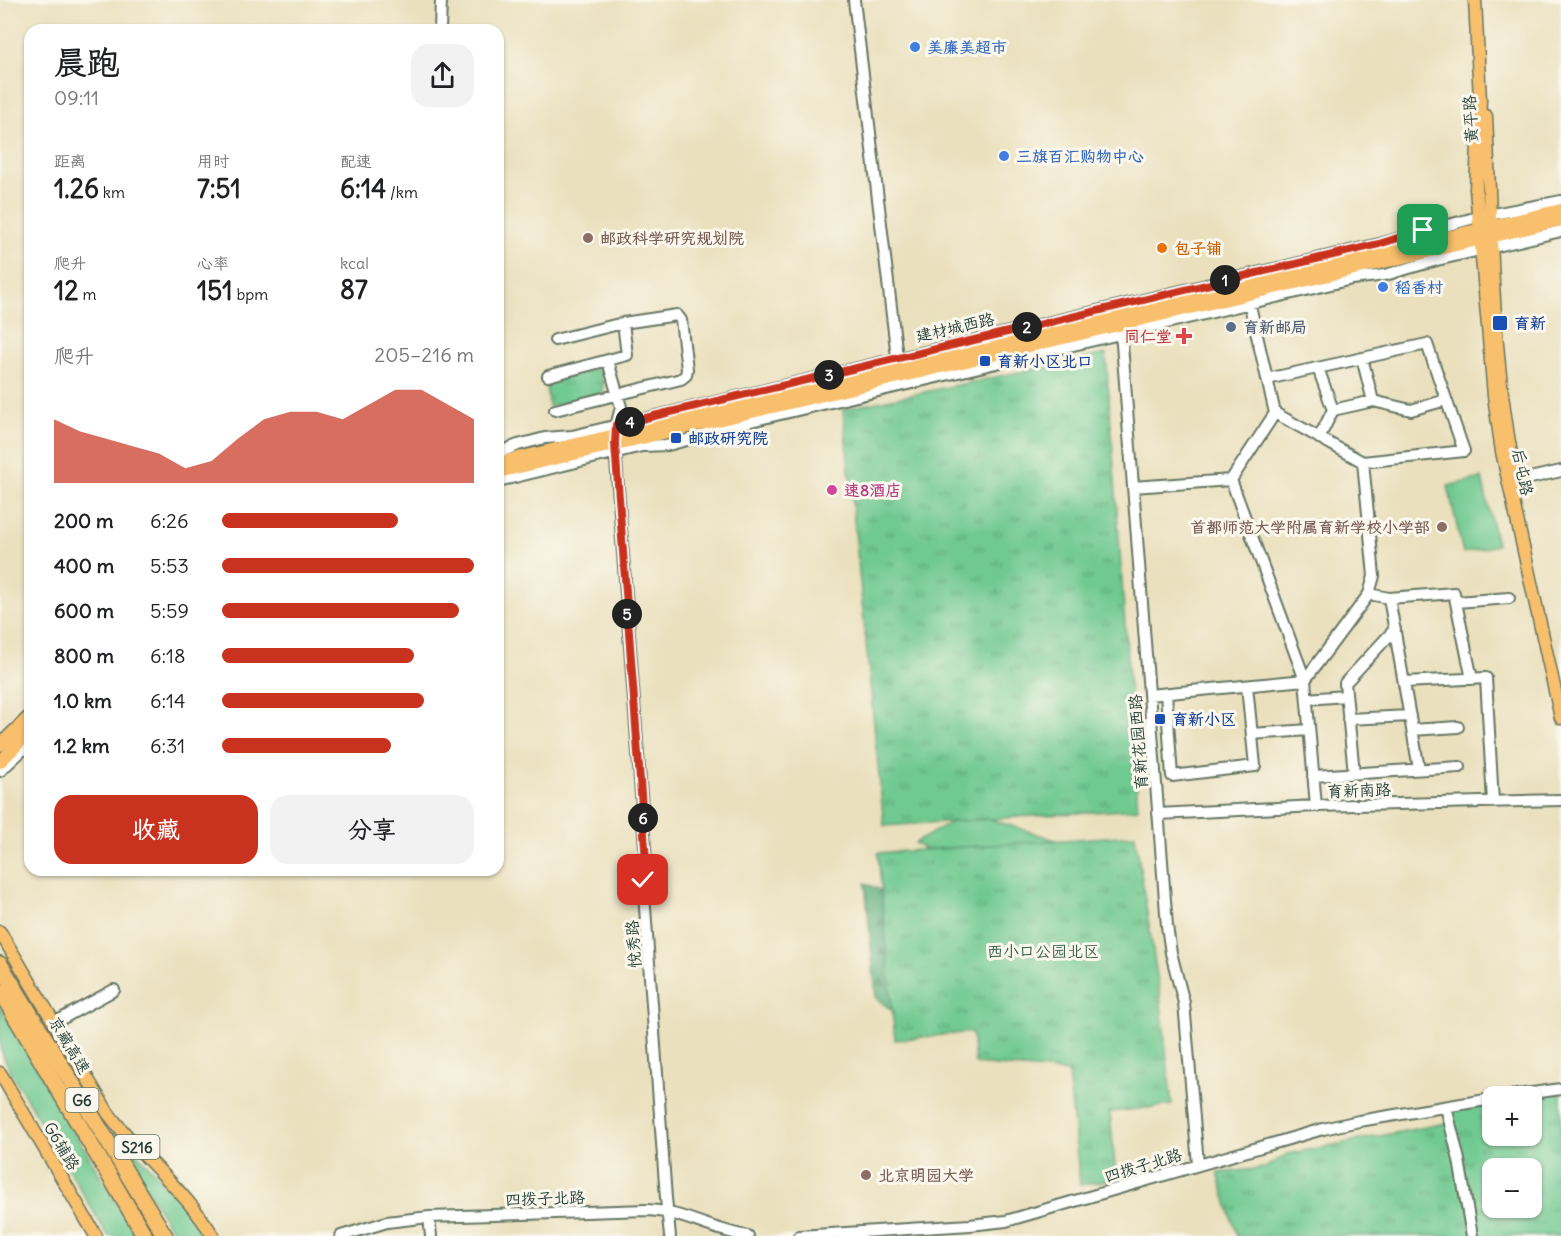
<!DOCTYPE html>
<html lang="zh">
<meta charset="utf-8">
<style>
body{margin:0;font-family:Delius,"LXGW WenKai TC",sans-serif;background:#f2f2f2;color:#202124;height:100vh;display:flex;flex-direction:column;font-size:22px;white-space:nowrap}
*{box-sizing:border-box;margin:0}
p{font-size:20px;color:#757577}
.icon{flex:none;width:33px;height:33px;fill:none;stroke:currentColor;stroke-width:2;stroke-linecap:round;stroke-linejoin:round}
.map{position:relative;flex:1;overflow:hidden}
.details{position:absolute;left:24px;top:24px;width:480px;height:852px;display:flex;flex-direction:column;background:#fff;border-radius:18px;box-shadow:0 2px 4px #0004}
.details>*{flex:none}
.tools{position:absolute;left:1482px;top:1086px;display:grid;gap:12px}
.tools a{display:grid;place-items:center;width:60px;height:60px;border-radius:12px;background:#fff;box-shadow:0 2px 4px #0004;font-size:30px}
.pin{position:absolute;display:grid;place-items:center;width:51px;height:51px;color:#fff;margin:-26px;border-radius:12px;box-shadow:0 3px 9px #0006}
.km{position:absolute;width:30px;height:30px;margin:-15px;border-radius:50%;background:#222;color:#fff;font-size:16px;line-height:30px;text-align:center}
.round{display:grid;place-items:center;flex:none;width:63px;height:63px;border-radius:18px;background:#f2f2f2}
.head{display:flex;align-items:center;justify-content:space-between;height:102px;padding:0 30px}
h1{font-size:33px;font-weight:800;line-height:45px}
.metrics{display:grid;grid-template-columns:repeat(3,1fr);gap:9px;height:102px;padding:6px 30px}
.metrics div{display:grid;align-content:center}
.metrics b{font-size:26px;font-weight:800}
.metrics small{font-size:16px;font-weight:400}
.metrics p{font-size:16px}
.chart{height:168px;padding:12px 30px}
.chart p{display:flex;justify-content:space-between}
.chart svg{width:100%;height:108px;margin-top:6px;fill:#c8321e;opacity:.7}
.button{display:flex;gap:12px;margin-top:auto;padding:12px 30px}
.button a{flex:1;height:69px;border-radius:18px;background:#c8321e;color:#fff;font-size:24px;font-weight:800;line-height:69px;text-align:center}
.button a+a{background:#f2f2f2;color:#202124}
ul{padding:0 30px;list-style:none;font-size:20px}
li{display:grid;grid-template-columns:96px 72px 1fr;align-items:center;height:45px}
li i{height:15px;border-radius:8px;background:#c8321e}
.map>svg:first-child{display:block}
.grass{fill:#6fc990;stroke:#478362;stroke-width:1.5}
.forest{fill:url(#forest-firs);stroke:#3d7557;stroke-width:1.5}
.park{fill:url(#park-tufts);stroke:#478362;stroke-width:1.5;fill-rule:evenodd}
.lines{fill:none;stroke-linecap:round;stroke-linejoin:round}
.minor-casing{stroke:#667664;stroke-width:14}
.major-casing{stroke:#667664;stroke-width:15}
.highway-casing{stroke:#667664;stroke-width:18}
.minor{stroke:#fff;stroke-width:10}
.major{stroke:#f8bf6c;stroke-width:12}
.highway{stroke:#f8bf6c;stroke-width:15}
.route-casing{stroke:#fff;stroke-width:12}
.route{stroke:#c8321e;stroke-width:8}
.shop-dot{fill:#3f7fe0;stroke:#fbf7ec;stroke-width:2}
.education-dot{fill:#8d6e63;stroke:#fbf7ec;stroke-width:2}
.food-dot{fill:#e8710a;stroke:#fbf7ec;stroke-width:2}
.transit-dot{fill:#1a4fb4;stroke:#fbf7ec;stroke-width:2}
.service-dot{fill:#5c6f8a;stroke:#fbf7ec;stroke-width:2}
.health-dot{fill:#e0444e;stroke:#fbf7ec;stroke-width:2}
.hotel-dot{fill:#d1479c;stroke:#fbf7ec;stroke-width:2}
.labels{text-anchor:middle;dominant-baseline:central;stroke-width:6;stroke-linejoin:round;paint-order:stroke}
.shield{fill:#fbf7ec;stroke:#61756b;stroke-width:1.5}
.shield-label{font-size:15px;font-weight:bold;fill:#1f3d34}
.shop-label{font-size:16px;font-weight:bold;fill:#366cbe;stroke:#fbf7ec;text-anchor:start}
.street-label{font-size:16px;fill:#1f3d34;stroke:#fbf7ec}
.education-label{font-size:16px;font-weight:bold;fill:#785e54;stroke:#fbf7ec;text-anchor:start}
.food-label{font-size:16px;font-weight:bold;fill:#c56008;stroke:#fbf7ec;text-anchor:start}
.transit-label{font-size:16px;font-weight:bold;fill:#164399;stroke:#fbf7ec;text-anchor:start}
.service-label{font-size:16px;font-weight:bold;fill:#4e5e75;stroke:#fbf7ec;text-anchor:start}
.health-label{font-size:16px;font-weight:bold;fill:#be3a42;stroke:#fbf7ec;text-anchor:end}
.hotel-label{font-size:16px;font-weight:bold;fill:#b23c85;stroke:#fbf7ec;text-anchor:start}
.park-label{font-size:16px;fill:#33604b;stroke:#fbf7ec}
</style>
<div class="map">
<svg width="1561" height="1236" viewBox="0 0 1561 1236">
<defs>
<pattern id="forest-firs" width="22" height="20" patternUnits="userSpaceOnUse" patternTransform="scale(1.5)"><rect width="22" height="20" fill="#5bad7a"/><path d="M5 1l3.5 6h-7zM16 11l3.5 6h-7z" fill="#4b8e65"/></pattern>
<pattern id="park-tufts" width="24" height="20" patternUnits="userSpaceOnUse" patternTransform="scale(1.5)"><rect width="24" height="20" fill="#6fc990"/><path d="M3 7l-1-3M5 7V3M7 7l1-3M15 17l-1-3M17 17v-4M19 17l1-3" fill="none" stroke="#5ba476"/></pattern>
</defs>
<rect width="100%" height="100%" fill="#fbf7ec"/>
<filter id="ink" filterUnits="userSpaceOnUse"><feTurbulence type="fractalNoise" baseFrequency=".0167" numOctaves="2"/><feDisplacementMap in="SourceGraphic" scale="12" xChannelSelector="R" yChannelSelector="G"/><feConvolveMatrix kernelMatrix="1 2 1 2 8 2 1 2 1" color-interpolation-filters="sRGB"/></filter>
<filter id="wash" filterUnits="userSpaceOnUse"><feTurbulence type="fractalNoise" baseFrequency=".008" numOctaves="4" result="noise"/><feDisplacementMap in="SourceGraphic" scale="24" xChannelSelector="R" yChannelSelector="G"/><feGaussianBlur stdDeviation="1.35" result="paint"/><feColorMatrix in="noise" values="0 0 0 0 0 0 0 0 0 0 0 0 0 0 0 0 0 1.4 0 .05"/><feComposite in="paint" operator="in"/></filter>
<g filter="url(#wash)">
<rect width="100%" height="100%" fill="#eae0bd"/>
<path class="grass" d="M1482,478L1497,545L1463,553L1448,486Z
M968,812L1090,851L944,862L915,843Z
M0,1006L136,1236H108L10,1071L0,1048Z
M107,1123L182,1200L208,1236H177L166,1221Z"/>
<path class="forest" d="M865,883L891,895L908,1023L876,998Z"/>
<path class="park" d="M1106,354L1138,809L884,826L843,409Z
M597,369L601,371L604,390L601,394L553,406H549L546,387L550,381Z
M1135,835L1160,995L1172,1105L1110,1112L1116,1179L1080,1185L1068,1072L975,1064L972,1032L895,1040L878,853Z
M1561,1090V1236H1237L1218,1173L1265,1168L1287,1154L1446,1123L1455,1108L1492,1101V1136H1532V1096ZM1492,1168H1532V1208H1492Z"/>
</g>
<g filter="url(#ink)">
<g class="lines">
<g class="minor-casing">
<path id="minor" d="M854,0L898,365
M440,30L441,0
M1119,327L1122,344L1167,926L1171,953L1184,1003L1198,1164
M608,361L621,407L615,431
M1318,368L1333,410L1373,401L1362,358
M548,376L627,355L623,323
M1267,379L1427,344L1464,451L1363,462
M1373,401L1411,410L1446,400
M555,410L681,379L686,375L687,369L681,320L677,315L623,323L555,340
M1275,413L1363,462L1374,576L1369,594L1305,680L1316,806
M1319,438L1333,410
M615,447L646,861L643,880L666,1198L670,1236
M498,453L518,445L545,438L572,436L1379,244L1478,217L1561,201
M498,481L642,446L668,445L698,437L721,428L1352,279L1385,275L1437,260L1561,231
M1517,481L1561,471
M1133,487L1231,480
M1369,594L1389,598L1419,769
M1389,598L1454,593L1472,679
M1456,602L1509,598
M1404,682L1486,678L1493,802
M1166,694L1172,776L1255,766L1247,686
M1149,695L1305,680L1231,480L1275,413L1248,297
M1307,699L1345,696
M1348,719L1410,716
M1412,730L1458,727
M1252,734L1309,730
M0,771L30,743
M1354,773L1345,683L1395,629
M1313,776L1460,767
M1158,814L1316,806L1561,800
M54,1023L114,990
M1511,1096L1561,1089
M1446,1107L1459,1160L1472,1236
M429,1217L431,1236
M341,1236L387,1222L429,1217L647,1210C681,1211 713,1231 748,1236
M799,1236L970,1225L1006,1221L1323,1129L1359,1121L1492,1099"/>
</g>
<g class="major-casing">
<path id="major" d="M1475,0L1480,100L1476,189L1494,396L1502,452L1561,718
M1486,116C1492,239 1491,364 1517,484
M498,463L1561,210
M498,472L1561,220
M0,745L30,716
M0,762L30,732
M0,932L108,1113C140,1156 185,1190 213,1236
M0,1073L96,1236"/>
</g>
<g class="highway-casing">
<path id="highway" d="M0,964L165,1236
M0,991L145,1236"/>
</g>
<use href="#minor" class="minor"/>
<use href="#major" class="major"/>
<use href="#highway" class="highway"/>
</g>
</g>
<g class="lines" filter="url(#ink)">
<g class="route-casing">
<path id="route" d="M643,880L646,861L615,444L616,425L1379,244L1423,230"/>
</g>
<use href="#route" class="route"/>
</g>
<g class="shop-dot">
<circle cx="915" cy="47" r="6"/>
<circle cx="1004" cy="156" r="6"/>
<circle cx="1383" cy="287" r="6"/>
</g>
<g class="education-dot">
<circle cx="588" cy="238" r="6"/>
<circle cx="1442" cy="527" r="6"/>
<circle cx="866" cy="1175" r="6"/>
</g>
<circle class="food-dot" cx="1162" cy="248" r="6"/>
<g class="transit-dot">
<rect x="1492" y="315" width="16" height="16" rx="3"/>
<rect x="979" y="355" width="12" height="12" rx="3"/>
<rect x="670" y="432" width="12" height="12" rx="3"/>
<rect x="1154" y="713" width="12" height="12" rx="3"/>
</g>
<circle class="service-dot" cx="1231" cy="327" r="6"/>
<path class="health-dot" d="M1181 327h6v6h6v6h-6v6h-6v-6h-6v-6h6z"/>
<circle class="hotel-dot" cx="832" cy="490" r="6"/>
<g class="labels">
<g class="shield">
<rect x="65.5" y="1088" width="33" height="24" rx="4.5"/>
<rect x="114.5" y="1135" width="45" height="24" rx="4.5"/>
</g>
<g class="shield-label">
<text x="82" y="1100">G6</text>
<text x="137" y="1147">S216</text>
</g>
<g class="shop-label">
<text x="927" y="47">美廉美超市</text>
<text x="1016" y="156">三旗百汇购物中心</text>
<text x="1395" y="287">稻香村</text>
</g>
<g class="street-label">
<text transform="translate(1470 119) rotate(-93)">黄平路</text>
<text transform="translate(955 327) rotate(-13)">建材城西路</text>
<text transform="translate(1523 472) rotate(78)">后屯路</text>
<text transform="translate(1138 742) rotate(-94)">育新花园西路</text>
<text transform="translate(1359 790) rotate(-2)">育新南路</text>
<text transform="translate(633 944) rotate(-94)">悦秀路</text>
<text transform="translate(70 1045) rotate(59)">京藏高速</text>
<text transform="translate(62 1146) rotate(59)">G6辅路</text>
<text transform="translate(1143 1165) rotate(-17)">四拨子北路</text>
<text transform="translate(545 1198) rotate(-2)">四拨子北路</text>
</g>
<g class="education-label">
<text x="600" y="238">邮政科学研究规划院</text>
<text x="1430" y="527" text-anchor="end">首都师范大学附属育新学校小学部</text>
<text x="878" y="1175">北京明园大学</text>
</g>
<g class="food-label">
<text x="1174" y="248">包子铺</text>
</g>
<g class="transit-label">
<text x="1514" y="323">育新</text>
<text x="997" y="361">育新小区北口</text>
<text x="688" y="438">邮政研究院</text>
<text x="1172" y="719">育新小区</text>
</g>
<g class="service-label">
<text x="1243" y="327">育新邮局</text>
</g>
<g class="health-label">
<text x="1172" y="336">同仁堂</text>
</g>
<g class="hotel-label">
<text x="844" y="490">速8酒店</text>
</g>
<g class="park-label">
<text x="1043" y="951">西小口公园北区</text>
</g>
</g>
</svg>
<div class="tools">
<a>+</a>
<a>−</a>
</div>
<div class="pin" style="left:1423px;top:230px;background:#1e9e55"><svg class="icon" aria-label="arrive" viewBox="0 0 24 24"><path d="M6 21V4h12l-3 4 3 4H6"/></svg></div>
<div class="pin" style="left:643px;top:880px;background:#d93025"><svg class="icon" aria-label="check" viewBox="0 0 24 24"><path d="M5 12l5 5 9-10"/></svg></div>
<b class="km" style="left:1225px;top:280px">1</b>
<b class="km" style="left:1027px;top:327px">2</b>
<b class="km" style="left:829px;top:375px">3</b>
<b class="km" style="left:630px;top:422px">4</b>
<b class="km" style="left:627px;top:614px">5</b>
<b class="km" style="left:643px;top:818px">6</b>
<section class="details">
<div class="head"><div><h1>晨跑</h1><p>09:11</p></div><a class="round"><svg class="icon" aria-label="share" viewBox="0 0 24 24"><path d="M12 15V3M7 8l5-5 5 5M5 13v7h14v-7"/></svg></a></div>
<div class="metrics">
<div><p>距离</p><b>1.26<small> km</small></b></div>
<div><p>用时</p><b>7:51</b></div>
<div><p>配速</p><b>6:14<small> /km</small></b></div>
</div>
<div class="metrics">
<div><p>爬升</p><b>12<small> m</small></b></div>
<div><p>心率</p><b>151<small> bpm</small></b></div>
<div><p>kcal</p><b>87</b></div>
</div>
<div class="chart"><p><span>爬升</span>205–216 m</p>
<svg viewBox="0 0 160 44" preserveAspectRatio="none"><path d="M0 44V18L10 23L20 26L30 29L40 32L50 38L60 35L70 26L80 18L90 15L100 15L110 18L120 12L130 6L140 6L150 12L160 18V44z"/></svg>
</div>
<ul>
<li><b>200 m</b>6:26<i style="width:70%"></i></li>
<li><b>400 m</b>5:53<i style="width:100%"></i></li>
<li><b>600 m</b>5:59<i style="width:94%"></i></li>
<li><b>800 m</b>6:18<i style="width:76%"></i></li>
<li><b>1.0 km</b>6:14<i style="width:80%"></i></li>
<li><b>1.2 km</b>6:31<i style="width:67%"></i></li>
</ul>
<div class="button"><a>收藏</a><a>分享</a></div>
</section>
</div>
